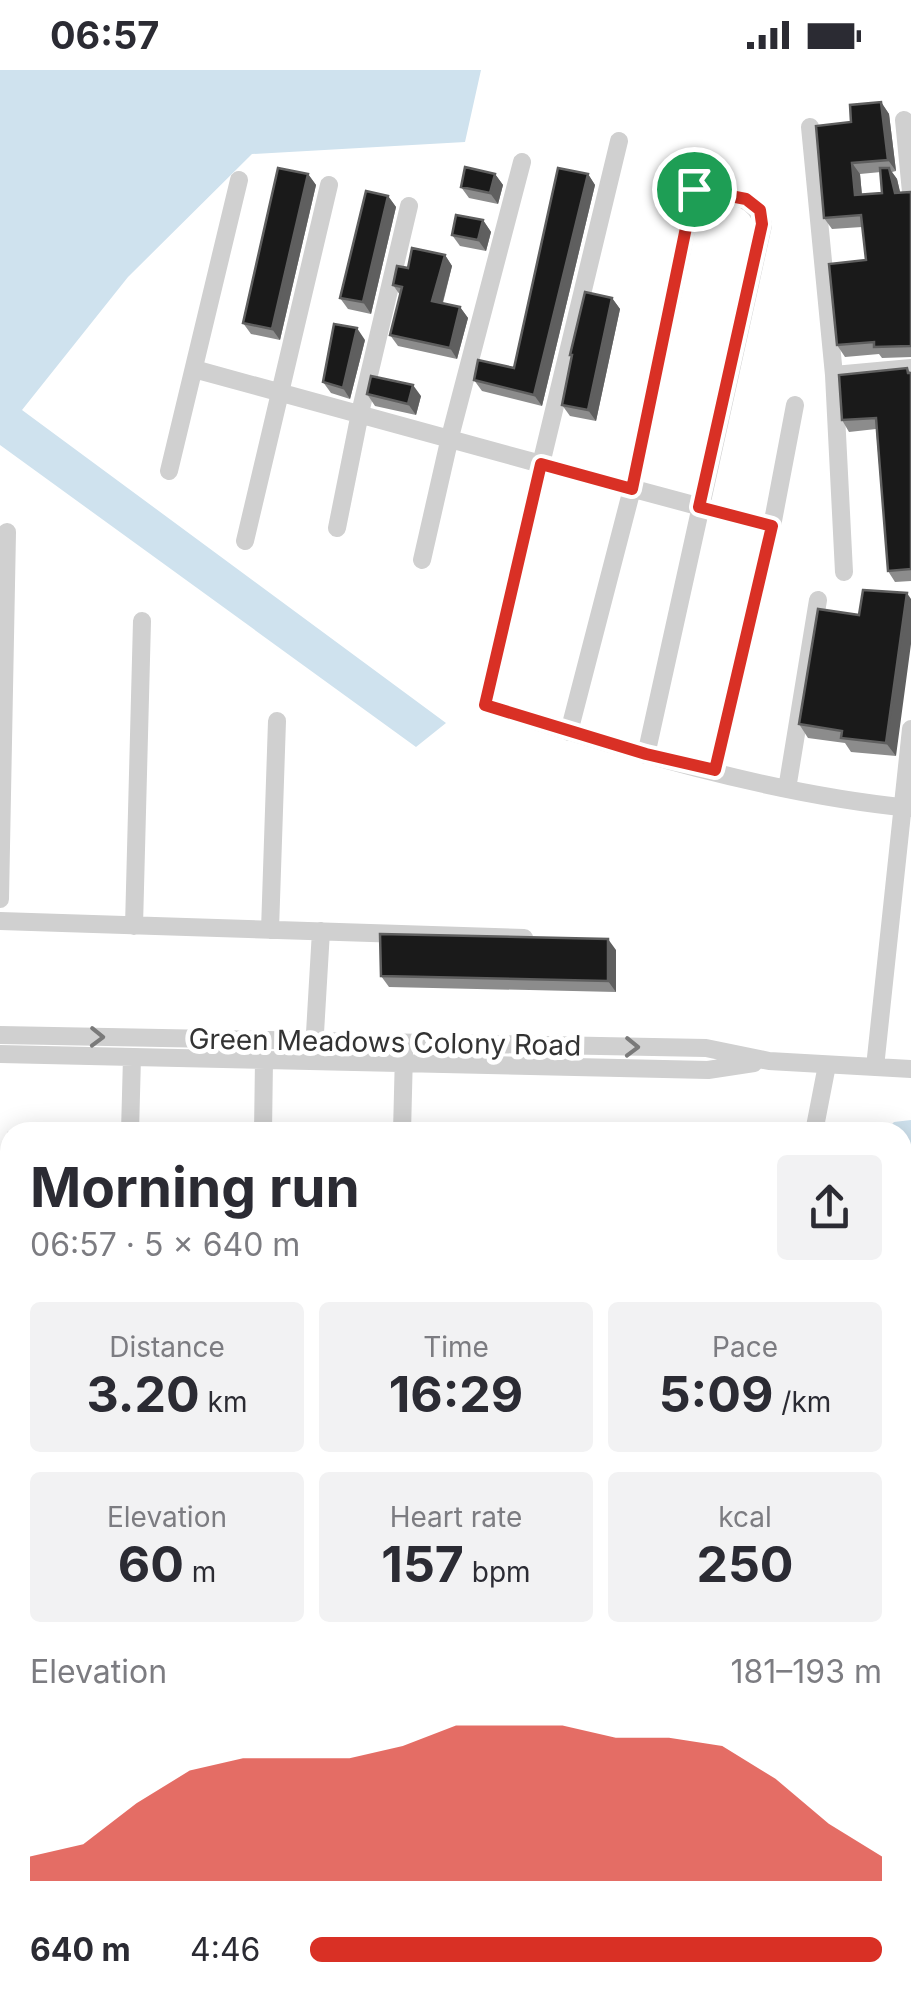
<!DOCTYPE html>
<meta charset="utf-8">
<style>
body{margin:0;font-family:Inter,sans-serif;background:#f2f2f3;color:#2b2b33;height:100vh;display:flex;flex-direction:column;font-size:38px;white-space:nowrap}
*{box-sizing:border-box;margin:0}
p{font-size:32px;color:#7c7c81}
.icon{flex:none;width:55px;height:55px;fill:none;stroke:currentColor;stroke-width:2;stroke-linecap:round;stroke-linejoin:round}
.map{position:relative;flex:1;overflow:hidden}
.sheet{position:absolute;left:0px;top:1052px;width:912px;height:888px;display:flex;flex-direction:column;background:#fff;border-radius:30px 30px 0 0;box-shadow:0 5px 25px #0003}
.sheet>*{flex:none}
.pin{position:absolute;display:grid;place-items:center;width:85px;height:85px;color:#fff;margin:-42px;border:5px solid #fff;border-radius:50%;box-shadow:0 2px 10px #0007}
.round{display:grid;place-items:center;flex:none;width:105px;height:105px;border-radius:10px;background:#f2f2f3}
.overview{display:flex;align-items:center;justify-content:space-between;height:170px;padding:0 30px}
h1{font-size:55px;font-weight:700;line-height:75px}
.stats{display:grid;grid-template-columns:repeat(3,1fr);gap:15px;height:170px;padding:10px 30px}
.stats div{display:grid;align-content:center;border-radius:10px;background:#f2f2f3;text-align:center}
.stats b{font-size:50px;font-weight:700}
.stats small{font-size:28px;font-weight:400}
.stats p{font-size:28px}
.chart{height:280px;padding:20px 30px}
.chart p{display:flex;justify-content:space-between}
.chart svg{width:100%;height:180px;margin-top:10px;fill:#d93025;opacity:.7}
ul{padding:0 30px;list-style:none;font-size:32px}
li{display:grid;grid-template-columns:160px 120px 1fr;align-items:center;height:75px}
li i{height:25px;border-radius:12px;background:#d93025}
.status{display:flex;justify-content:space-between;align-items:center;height:70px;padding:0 50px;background:#fff;direction:ltr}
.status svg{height:28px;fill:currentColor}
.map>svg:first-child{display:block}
.water{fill:#cfe2ee}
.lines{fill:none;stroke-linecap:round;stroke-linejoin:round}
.minor{stroke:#d0d0d0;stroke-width:18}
.wall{fill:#8c8c8c;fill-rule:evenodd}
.shaded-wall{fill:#5f5f5f}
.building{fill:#1a1a1a;stroke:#5f5f5f;stroke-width:2.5}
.oneway{stroke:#7a7a7a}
.route-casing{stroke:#fff;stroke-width:20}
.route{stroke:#d93025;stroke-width:12}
.labels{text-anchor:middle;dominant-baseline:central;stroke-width:10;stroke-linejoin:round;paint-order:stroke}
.street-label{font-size:28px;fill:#333;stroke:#fff}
</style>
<div class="status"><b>06:57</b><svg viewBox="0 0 49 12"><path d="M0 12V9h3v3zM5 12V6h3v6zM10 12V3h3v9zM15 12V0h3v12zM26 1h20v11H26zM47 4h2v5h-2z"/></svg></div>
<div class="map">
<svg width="911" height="1938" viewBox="0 0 911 1938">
<rect width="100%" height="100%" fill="#fff"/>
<path class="water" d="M0,0H481L465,72L252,84L128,207L22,340L446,653L416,677L0,375Z
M911,1050V1938H489L491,1930H902V1062H885L894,1052Z"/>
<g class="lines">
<path class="minor" d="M904,50L911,122
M810,57L834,305L844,502
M619,71L541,394L772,456
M194,299L541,394L485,635C623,679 767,724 911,738
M834,305L911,298
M169,401L239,110
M337,458L360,343L409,136
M245,471L329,115
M422,490L450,367L522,92
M569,662L632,419L701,89
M646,685L763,155C757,122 722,125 694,119
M715,700L772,456L795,335
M787,719L818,530
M0,829L7,462
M0,851L524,868
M134,856L142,551
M270,860L277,651
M0,965L706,978L769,991L911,999
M314,980L321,861
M0,984L708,1000L754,993
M875,997L911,659
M130,1062L132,987
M263,1062L264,990
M402,1062L404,983
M814,1062L827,995
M0,1482H10
M0,1605H10
M0,1674H10
M0,1751L10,1752
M58,1938L62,1930
M118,1938L122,1930
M204,1938L208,1930
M246,1938L247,1930
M339,1938L341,1930
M428,1938L430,1930"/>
</g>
<path class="wall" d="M881,32L889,44L896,101L892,102L897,109L900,123L911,122V287L882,288L879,284L845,287L837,275L866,190L862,157L832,159L824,148L851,52ZM881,102L882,123L862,125L860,104Z
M308,104L316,115L280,270L251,264L243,253Z
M495,104L503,115L498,134L469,128L461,117Z
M588,104L595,115L542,336L482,321L474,310L514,298Z
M388,126L396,137L371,244L348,239L340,228Z
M483,150L491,162L486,181L460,176L452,165Z
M445,185L452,196L443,233L460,237L468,248L457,289L398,276L390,265L400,225L393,215L408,198Z
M612,228L620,239L596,351L570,346L562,335L572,288L570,285Z
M365,270L350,329L331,323L323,312Z
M907,298L911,303V511L895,512L888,501L876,359L849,362L842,350Z
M367,324L421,326L416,345L375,336Z
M859,545L896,686L851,682L845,673L808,668L799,654Z
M616,880V922L389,917L381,906Z"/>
<path class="shaded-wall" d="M881,32L889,44L896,101L888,90Z
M852,93L860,104L863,137L855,125Z
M889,98L897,109L903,134L895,123Z
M308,104L316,115L280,270L272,259Z
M495,104L503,115L498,134L490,123Z
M588,104L595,115L542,336L534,325Z
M388,126L396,137L371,244L363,232Z
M483,150L491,162L486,181L478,170Z
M445,185L452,196L440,242L432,231Z
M612,228L620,239L596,351L588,340Z
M460,237L468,248L457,289L450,278Z
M357,258L365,270L350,329L343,318Z
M413,315L421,326L416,345L408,334Z
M907,523L911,529V574L896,686L886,673Z
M608,869L616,880V922L608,911Z
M181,1930H194L190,1938H177Z"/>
<path class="building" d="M881,32L888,90L852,93L855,125L882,123L880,98H889L895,123L911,122V276L874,277V272L837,275L829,194L866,190L861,145L824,148L816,56L851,52L850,35Z
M465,97L495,104L490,123L461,117Z
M278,98L308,104L272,259L243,253Z
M558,98L588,104L534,325L474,310L478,290L514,298Z
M366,121L388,126L363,232L340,228Z
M456,145L483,150L478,170L452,165Z
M412,178L445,185L432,231L460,237L450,278L390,265L402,217L393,215L397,196L408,198Z
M585,222L612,228L588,340L562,335L572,285H570Z
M334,254L357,258L343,318L323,312Z
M907,298L908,303H911V499L888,501L876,348L842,350L839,305Z
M371,306L413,315L408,334L367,324Z
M863,520L907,523L886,673L841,668L842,661L799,654L818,539L859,545Z
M380,864L608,869V911L381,906Z
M9,1063H10V1114H6Z
M9,1681H10V1703H8Z
M126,1930H181L177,1938H122Z"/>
<defs><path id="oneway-chevron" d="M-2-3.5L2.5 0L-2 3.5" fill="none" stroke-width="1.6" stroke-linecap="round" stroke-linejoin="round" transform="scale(2.5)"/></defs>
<g class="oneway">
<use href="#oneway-chevron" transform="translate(97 967) rotate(1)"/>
<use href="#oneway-chevron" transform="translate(632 977) rotate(1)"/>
</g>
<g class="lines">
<g class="route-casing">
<path id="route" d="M694,119L746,129L760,140L762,154L699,437L772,456L715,700L646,684L485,635L541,394L632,419Z"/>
</g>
<use href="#route" class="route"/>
</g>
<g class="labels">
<g class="street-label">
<text transform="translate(385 972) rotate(1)">Green Meadows Colony Road</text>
</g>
</g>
</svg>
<div class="pin" style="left:694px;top:119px;background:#1e9e55"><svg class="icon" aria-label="arrive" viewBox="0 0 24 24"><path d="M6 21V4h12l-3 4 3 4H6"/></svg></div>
<section class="sheet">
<div class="overview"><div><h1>Morning run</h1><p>06:57 · 5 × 640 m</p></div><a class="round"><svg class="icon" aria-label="share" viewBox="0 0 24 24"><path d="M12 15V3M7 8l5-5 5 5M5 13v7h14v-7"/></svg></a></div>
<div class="stats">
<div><p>Distance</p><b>3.20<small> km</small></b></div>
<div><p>Time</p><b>16:29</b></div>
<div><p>Pace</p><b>5:09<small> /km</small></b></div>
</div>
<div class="stats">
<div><p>Elevation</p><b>60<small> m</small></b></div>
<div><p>Heart rate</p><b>157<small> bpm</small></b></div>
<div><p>kcal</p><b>250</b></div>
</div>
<div class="chart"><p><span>Elevation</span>181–193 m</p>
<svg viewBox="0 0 160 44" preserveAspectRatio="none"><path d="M0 44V38L10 35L20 25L30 17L40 14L50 14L60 14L70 11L80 6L90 6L100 6L110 9L120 9L130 11L140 19L150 30L160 38V44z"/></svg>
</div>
<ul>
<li><b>640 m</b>4:46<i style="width:100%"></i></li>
</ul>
</section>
</div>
